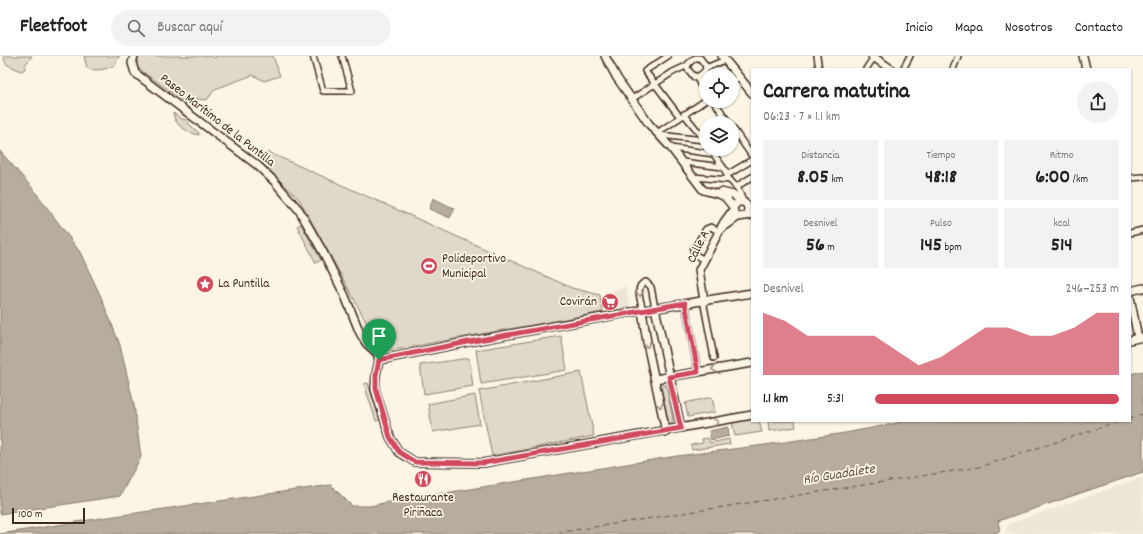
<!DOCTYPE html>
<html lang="es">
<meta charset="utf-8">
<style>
body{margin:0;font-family:Dekko,sans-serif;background:#f2f2f2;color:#222;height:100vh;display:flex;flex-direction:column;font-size:15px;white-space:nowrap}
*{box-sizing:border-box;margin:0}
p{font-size:13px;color:#767676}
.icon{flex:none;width:22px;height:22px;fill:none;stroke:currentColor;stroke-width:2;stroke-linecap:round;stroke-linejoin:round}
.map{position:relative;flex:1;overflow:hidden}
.side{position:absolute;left:751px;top:12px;width:380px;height:354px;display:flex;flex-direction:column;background:#fff;border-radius:0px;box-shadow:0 1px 3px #0004}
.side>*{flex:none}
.buttons{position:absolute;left:699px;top:12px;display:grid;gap:8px}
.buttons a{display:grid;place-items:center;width:40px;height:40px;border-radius:50%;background:#fff;box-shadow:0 1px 3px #0004;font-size:20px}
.scale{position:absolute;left:12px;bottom:10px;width:73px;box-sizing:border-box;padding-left:4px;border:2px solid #3b2a1e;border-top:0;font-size:11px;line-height:14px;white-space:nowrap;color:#3b2a1e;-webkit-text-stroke:3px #fcf5e5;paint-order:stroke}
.pin{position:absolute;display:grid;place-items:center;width:34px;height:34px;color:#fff;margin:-41px -17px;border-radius:50% 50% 50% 0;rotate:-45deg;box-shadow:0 0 4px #0007}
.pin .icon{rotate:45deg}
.round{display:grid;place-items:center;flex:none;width:42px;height:42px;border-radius:21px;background:#f2f2f2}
.headline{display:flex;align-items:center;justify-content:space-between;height:68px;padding:0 12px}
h1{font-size:22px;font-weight:700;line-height:30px}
.metrics{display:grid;grid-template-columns:repeat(3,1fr);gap:6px;height:68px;padding:4px 12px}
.metrics div{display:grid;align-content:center;border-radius:0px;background:#f2f2f2;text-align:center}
.metrics b{font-size:20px;font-weight:700}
.metrics small{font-size:11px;font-weight:400}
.metrics p{font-size:11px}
.chart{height:112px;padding:8px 12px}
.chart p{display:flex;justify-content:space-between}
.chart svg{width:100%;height:72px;margin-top:4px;fill:#d1495b;opacity:.7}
ul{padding:0 12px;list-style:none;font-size:13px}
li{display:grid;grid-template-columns:64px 48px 1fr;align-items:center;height:30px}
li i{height:10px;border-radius:5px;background:#d1495b}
header{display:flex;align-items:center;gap:24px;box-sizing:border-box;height:56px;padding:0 20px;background:#fff;border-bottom:1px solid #e0e0e0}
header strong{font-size:19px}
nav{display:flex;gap:22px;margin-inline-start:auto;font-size:14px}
.search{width:280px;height:36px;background:#f2f2f2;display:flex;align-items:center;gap:10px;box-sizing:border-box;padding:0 14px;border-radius:22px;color:#767676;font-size:15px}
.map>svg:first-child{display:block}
.built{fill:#eee6d6}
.green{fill:#e0d8c8;stroke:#8e8173}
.water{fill:#b7ad9e;stroke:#85796b}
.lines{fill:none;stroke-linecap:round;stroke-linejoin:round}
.ferry{stroke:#605144;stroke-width:1;stroke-dasharray:5 4;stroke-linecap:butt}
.street-casing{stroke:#3b2a1e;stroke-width:8}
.secondary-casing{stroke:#3b2a1e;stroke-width:10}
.street{stroke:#fcf5e5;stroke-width:5}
.secondary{stroke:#fcf5e5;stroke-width:7}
.oneway{stroke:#9c9082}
.route-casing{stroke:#fff;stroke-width:8}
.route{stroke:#d1495b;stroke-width:5}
.labels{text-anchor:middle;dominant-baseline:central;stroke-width:3.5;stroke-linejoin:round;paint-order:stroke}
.street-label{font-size:13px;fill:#3b2a1e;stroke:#fcf5e5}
.poi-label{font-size:13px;fill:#3b2a1e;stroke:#fcf5e5;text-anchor:start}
.water-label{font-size:14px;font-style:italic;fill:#605144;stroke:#fcf5e5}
</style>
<header>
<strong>Fleetfoot</strong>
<div class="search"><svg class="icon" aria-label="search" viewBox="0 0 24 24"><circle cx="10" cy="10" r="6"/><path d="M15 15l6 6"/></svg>Buscar aquí</div>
<nav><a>Inicio</a><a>Mapa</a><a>Nosotros</a><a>Contacto</a></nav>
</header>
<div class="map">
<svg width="1143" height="478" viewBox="0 0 1143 478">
<rect width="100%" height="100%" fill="#fcf5e5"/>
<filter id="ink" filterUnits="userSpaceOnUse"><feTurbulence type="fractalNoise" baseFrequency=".025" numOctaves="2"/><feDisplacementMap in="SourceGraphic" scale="8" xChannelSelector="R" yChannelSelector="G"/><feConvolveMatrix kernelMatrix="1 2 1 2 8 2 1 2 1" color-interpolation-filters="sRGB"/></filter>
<g filter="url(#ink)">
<path class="built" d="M626,230L630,252L608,256L605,238Z
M1143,421V478H1004L1009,468Z"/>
<path class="green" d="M3,0H32L25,9V13L21,15L6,8Z
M84,0H120L118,2L115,9C108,13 95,16 87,12Z
M141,0H211L215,2L216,0H273L280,20L264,25L253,19L215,33L207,44L187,42L183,45L139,13L136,9L138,3Z
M173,57L182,63L187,64L190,69L199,77V79C188,77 174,69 173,57Z
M268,96L572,232L600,239L603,256L382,296L347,230L299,143L262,108Z
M301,168L321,204L316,207L297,170Z
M561,280L567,314L481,328L476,294Z
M469,302L473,330L424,338L420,309Z
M581,316L594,380L492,400L479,335Z
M368,327L380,364L376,365L364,328Z
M665,329L667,332L673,364V367L672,368L669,367L668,364L661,332L662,330Z
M475,339L480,368L433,376L428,348Z
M712,341L715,356L688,361L685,347Z
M752,363V365H759L762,376L735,380L732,366Z
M768,365H795L796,371L769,375Z
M708,382L710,387L729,383L730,388L692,394L691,389L703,387L702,383Z"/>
<path class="water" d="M0,95L34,134L80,196L101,241L120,289L134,349L141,401L120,440L0,458Z
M433,142L449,150L455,152L450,162L429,153Z
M1143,315V416L998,465L1000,475L991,478H0L108,461L331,429L352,450H370L388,446L677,400L765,389L845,377L908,365H1130V318Z
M728,371L729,380L711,384L709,375Z"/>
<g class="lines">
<path class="ferry" d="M1130,362L1143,358
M549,478L979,411L1121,365"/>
<g class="street-casing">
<path id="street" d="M313,0L323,35H352L342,0
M668,0L645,15L680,61
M817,0L819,13
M695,2H700L706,10L705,15L699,20L694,21L687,12L688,8Z
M706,12L725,4
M866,13L874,1
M903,13L910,0
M953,13L958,0
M696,20L706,41
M732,26L739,21
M632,43L673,16L688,9
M714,45L729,67
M684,58L705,84
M732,71L752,100
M657,77L706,44
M659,79L704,84
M732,82L737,78
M671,92L714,98
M710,93L725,114L728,122L738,133
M682,106L723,111
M727,119L752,104
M693,121L730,124
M1130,122L1143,121
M743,145L738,133L739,129L752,121
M1130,177L1143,174
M704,204L694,198L693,194L706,173L711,171L720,176
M703,244L714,302
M685,247L698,316
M643,254C641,246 634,229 646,226L651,231L655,252"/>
</g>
<g class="secondary-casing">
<path id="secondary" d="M134,0L132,7L135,17L257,109L274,125L299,154L323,196L345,240L360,277L366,287L377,297L379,304L376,319L375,333L390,381L399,396L415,406L483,407L752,359
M605,0L617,22L649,68L671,92L703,134L721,139L725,141L733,151
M722,0L752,37
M872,0L891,13
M1083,0L1086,13
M721,136L734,139L742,146
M738,161L735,158L733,153C737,139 755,148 745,160
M724,171L738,161L752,159
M1130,235L1143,232
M1130,241L1138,282
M704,244L699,214L724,166L733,154
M655,252L681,372
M642,255L648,292L666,376
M1130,284L1143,281
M379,304L468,286L632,256L752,237
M655,323L752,307"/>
</g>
<use href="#street" class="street"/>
<use href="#secondary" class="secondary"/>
</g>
<defs><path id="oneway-chevron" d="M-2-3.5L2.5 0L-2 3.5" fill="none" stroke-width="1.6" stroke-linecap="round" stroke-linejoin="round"/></defs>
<g class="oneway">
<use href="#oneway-chevron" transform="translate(640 238) rotate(85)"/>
<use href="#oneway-chevron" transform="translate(647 289) rotate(80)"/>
<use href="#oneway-chevron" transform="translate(714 313) rotate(171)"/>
<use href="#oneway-chevron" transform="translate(660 349) rotate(78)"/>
<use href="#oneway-chevron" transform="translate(716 366) rotate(-10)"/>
</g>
</g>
<g class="lines" filter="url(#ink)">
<g class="route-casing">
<path id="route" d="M685,247L698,316L669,321L681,372L483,407L415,406L399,396L390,381L376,333V319L379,304L468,286Z"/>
</g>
<use href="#route" class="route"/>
</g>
<defs>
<g id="stadium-disc" transform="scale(0.9)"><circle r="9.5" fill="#d1495b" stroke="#fcf5e5"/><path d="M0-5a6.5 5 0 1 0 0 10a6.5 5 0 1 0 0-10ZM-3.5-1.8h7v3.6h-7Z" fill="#fff"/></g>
<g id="sight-disc" transform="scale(0.9)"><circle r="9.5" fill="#d1495b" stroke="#fcf5e5"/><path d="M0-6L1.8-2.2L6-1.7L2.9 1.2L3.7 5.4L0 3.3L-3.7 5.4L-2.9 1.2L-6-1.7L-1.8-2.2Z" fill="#fff"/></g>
<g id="supermarket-disc" transform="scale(0.9)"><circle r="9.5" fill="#d1495b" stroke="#fcf5e5"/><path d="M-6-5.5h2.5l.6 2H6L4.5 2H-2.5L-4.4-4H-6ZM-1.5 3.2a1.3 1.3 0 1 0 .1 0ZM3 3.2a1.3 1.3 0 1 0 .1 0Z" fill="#fff"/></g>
<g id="restaurant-disc" transform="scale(0.9)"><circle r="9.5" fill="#d1495b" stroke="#fcf5e5"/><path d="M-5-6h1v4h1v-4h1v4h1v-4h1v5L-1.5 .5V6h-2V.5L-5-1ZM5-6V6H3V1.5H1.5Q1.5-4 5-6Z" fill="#fff"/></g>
</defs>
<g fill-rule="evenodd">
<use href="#stadium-disc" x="429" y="210"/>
<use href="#sight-disc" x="205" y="228"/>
<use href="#supermarket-disc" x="610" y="246"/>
<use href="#restaurant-disc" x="423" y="423"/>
</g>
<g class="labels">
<g class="street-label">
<text transform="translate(217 65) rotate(38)">Paseo Marítimo de la Puntilla</text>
<text transform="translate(699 191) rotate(-64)">Calle A</text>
</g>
<g class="poi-label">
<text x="442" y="203">Polideportivo<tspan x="442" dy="15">Municipal</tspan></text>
<text x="218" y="228">La Puntilla</text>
<text x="597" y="246" text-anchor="end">Covirán</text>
<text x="423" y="442" text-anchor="middle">Restaurante<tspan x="423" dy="15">Piriñaca</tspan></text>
</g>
<g class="water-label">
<text transform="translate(839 419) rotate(-9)">Río Guadalete</text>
</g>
</g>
</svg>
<div class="buttons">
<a><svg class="icon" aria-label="locate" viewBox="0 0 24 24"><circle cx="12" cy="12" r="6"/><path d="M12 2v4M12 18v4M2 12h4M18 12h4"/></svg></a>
<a><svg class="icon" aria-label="layers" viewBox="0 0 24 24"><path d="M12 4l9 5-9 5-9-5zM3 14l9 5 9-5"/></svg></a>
</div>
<div class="scale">100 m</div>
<div class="pin" style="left:379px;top:304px;background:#1e9e55"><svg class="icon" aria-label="arrive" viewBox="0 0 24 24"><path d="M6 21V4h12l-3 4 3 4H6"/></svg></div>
<section class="side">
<div class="headline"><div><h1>Carrera matutina</h1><p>06:23 · 7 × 1.1 km</p></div><a class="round"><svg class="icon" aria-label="share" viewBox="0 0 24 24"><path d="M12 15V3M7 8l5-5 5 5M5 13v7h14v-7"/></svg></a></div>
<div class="metrics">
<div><p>Distancia</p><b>8.05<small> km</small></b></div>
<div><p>Tiempo</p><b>48:18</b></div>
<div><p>Ritmo</p><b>6:00<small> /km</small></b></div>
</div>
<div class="metrics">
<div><p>Desnivel</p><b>56<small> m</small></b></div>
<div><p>Pulso</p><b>145<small> bpm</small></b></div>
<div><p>kcal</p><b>514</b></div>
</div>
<div class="chart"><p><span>Desnivel</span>246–253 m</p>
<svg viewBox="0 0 160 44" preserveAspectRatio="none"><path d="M0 44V6L10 11L20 20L30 20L40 20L50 20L60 29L70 38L80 33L90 24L100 15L110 15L120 20L130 20L140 15L150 6L160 6V44z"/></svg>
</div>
<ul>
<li><b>1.1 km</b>5:31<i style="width:100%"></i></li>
</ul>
</section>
</div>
